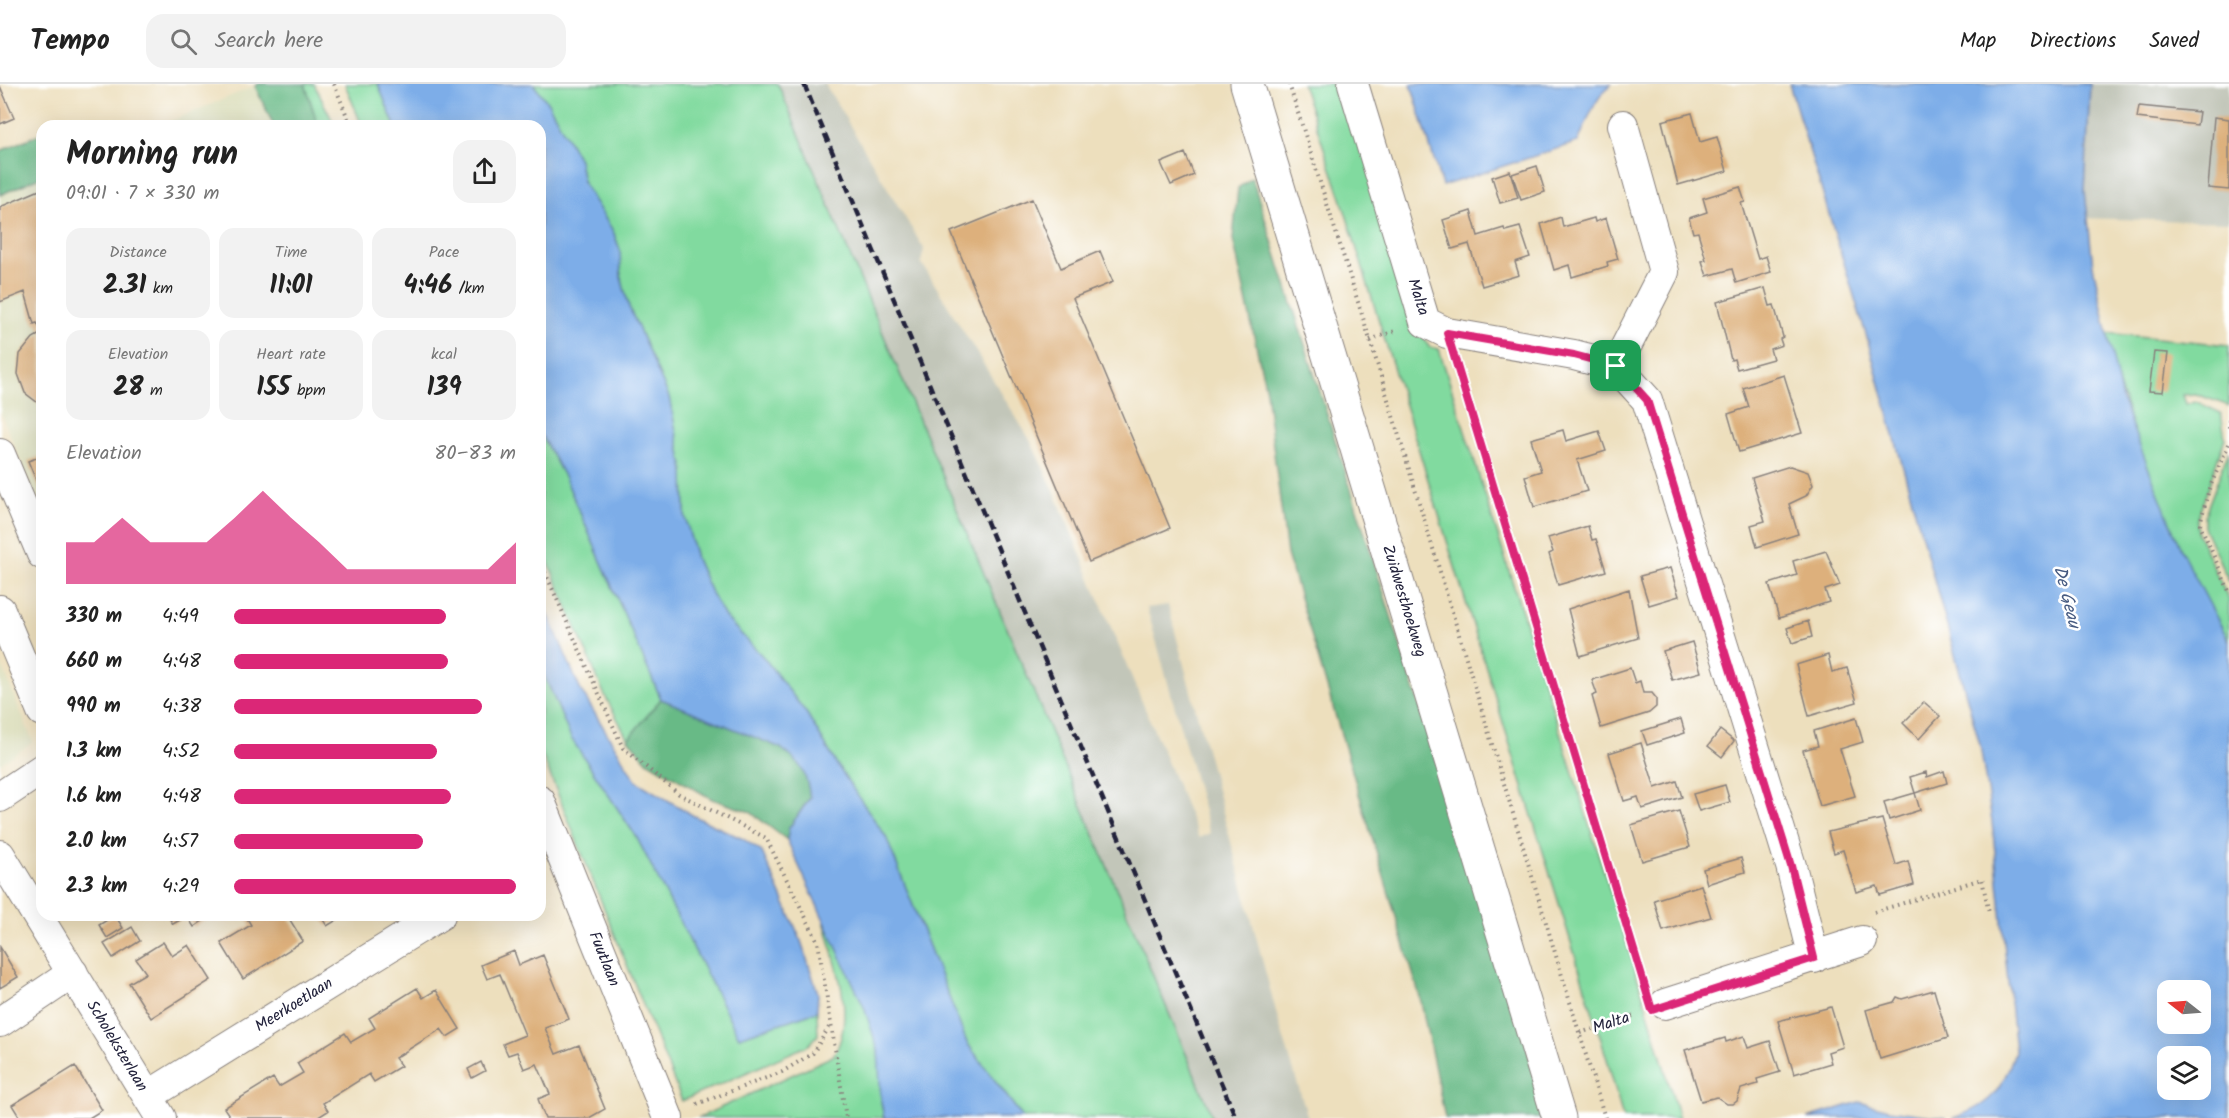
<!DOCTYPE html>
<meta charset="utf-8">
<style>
body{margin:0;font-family:Kalam,sans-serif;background:#f2f2f2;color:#222;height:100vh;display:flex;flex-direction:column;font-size:22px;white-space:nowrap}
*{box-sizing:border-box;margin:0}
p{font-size:20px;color:#767676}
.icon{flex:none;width:33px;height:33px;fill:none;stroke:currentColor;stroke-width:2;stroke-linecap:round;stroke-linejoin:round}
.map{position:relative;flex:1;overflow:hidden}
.panel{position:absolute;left:36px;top:36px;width:510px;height:801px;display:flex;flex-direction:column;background:#fff;border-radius:18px;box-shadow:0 6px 24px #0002}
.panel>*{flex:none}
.needle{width:39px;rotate:287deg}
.fabs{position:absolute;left:2157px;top:896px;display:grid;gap:12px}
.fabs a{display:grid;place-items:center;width:54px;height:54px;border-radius:12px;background:#fff;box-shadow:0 6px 24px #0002;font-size:30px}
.pin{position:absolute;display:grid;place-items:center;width:51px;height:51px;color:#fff;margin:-26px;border-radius:12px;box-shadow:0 3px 9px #0006}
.round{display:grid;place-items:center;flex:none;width:63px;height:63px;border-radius:18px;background:#f2f2f2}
.overview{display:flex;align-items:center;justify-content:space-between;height:102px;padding:0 30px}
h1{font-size:33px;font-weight:700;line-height:45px}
.figures{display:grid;grid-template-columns:repeat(3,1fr);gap:9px;height:102px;padding:6px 30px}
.figures div{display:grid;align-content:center;border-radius:15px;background:#f2f2f2;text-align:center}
.figures b{font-size:26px;font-weight:700}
.figures small{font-size:16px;font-weight:400}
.figures p{font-size:16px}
.chart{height:168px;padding:12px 30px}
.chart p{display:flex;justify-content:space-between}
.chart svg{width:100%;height:108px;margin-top:6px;fill:#db2777;opacity:.7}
ul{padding:0 30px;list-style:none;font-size:20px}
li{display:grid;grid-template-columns:96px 72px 1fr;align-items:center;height:45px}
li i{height:15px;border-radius:8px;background:#db2777}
header{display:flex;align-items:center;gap:36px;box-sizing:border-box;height:84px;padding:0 30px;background:#fff;border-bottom:2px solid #e0e0e0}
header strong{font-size:28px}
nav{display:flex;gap:33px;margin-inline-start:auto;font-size:21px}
.search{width:420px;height:54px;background:#f2f2f2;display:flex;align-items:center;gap:15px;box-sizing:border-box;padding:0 21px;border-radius:18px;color:#767676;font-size:22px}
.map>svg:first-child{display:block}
.built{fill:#dcdebc}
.industrial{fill:#c2c6b9}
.green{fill:#81da9f;stroke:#527e6d;stroke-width:1.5}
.forest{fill:#68ba86;stroke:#456e60;stroke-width:1.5}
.water{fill:#7dade8;stroke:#506892;stroke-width:1.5;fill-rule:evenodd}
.building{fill:#ddb07b}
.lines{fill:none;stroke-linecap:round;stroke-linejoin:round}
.minor-casing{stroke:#88807c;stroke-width:32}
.secondary-casing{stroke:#88807c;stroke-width:35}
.path{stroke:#88807c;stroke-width:4;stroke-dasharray:1.5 4.5;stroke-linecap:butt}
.minor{stroke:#fff;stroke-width:30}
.secondary{stroke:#fff;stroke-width:33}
.rail{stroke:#22223b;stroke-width:4.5;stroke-dasharray:9 4.5;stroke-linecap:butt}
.route-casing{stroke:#fff;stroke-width:12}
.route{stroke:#db2777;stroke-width:8}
.labels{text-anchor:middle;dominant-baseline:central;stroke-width:5;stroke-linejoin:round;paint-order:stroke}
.street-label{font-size:16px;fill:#22223b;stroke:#fff}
.water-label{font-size:18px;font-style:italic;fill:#465a80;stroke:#fff}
</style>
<header>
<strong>Tempo</strong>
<div class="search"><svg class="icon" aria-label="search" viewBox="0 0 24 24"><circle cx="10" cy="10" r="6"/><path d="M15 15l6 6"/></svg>Search here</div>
<nav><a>Map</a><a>Directions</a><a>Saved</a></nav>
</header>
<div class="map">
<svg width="2229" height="1034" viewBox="0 0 2229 1034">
<rect width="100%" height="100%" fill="#fff"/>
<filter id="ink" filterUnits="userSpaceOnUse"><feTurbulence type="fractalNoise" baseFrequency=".0167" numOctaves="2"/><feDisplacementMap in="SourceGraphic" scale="12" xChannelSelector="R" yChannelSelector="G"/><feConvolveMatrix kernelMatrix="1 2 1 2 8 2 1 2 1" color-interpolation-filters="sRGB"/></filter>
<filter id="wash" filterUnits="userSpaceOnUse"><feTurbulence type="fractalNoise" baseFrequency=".008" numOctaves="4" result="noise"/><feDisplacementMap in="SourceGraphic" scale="24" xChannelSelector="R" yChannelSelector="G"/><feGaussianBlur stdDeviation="1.35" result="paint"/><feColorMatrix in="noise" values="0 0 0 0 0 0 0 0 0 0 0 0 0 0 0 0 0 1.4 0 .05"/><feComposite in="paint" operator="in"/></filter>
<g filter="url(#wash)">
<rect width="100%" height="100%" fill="#eddfbd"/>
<path class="built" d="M255,2L274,42H159Z
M42,92V428L0,327V111Z
M0,577L33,658L0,680Z"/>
<path class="industrial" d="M778,0H825L924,165L921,178L1030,356L1054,407L1199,754L1210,749L1147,524L1168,521L1279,939L1308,1034H1213Z
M2038,0H2229V138L2040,133Z"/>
<path class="green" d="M305,0H314L335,42H318Z
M345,0H378L395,42H362Z
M533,0H778L1213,1034H1023L967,959L886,753L839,684L807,630L764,574L725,533L712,511L696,475L685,432L684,387L669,313L629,223L621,193L620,166L613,147L583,99L579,76L548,19Z
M1302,0H1344L1424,254L1429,263L1439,265L1643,911L1679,1034H1623L1607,975L1341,114Z
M2105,249L2229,261V322L2196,310L2183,311L2186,320L2195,317L2221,329L2225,354L2197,436L2198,450L2229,516V557C2213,527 2194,496 2180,465C2149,395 2123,323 2105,249Z
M540,349L565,394L661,615L628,655L605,612L540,459Z
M2229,366V498L2204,443V433Z
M540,581L571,654L637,754L739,953L817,927L818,951L809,961L682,1017L540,666Z
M824,837C843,878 868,921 878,965C882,988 879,1011 884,1034H698L833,972C858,933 834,877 824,837Z"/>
<path class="forest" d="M259,0H305L318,42H274L255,2Z
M42,49V92L0,111V67Z
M1252,94L1524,951L1544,1034H1445L1420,913L1287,470L1266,307L1233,155L1238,104Z
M661,615L781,664C801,679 807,689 810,713L789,744L787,756L750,728L712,715L648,678L628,655Z"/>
<path class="water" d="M378,0H533L548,19L579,76L583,99L613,147L620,166L621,193L629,223L669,313L684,387L685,432L696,475L712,511L725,533L764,574L807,630L839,684L886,753L967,959L1023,1034H884L881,1018L878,966L864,923L787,756L789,744L810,714C807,689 801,679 781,664L661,615L565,394L540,349V42H395Z
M1411,0H1611C1594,15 1587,38 1578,58L1442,102Z
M1789,0H2090L2085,107L2093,182L2122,317L2181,466L2229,557V1034H1953C1992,1021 2003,1005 2015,967L1992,738L1980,661L1867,254ZM2168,906H2200V939H2168ZM2168,972H2200V1005H2168Z
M540,511L580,605L636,697L694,732L743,755L762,768L800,854L818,909L817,927L739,953L637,754L571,654L540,581Z
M1859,1018L1889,1026L1947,1034H1808Z"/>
<g id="blocks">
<path class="building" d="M0,2L14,34L0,40Z
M2139,22L2199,28L2197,41L2137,34Z
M1692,29L1700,58L1717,53L1727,87L1678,101L1662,37Z
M2214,33L2229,35V106L2208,104Z
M1185,69L1194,91L1171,101L1161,79Z
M1537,82L1545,108L1521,116L1512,90Z
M1510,87L1518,114L1500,119L1492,93Z
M1740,103L1745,118L1741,119L1758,175L1766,172L1771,188L1736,199L1732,185L1707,192L1702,177L1706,176L1698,148L1693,149L1689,134L1707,128L1703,114Z
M42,105V322L25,309L18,290L20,270L33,254L42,249L37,239L34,240L25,208L0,218V123Z
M1032,115L1061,184L1100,167L1113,198L1073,214L1170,444L1089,478L951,148Z
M1471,127L1478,152L1504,144L1505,147L1520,143L1530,173L1515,178L1519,191L1482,202L1469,160L1452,165L1443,136Z
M1561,133L1563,143L1594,134L1595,138L1606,134L1618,175L1607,178L1608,182L1572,193L1569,181L1554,186L1541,140Z
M1765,204L1770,222L1774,221L1783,253L1780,255L1782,261L1770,265L1773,275L1737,285L1734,275L1731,276L1717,218Z
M2154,268L2168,269L2163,308L2149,307Z
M1784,291L1802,349L1739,368L1728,330L1749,323L1743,304Z
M1563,346L1566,357L1599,347L1606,367L1577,376L1587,407L1534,423L1525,392L1541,387L1531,355Z
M42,372V411L28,377Z
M1790,382L1808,388L1813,401L1806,412L1789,420L1798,450L1757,463L1751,441L1765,437L1752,394Z
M1588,442L1592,456L1596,455L1606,487L1558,501L1549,470L1553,468L1548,454Z
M1826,467L1840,501L1825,506L1829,518L1779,534L1769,500L1797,491L1793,477Z
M1670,484L1679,512L1649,521L1640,492Z
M1629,505L1638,554L1580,572L1568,525Z
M1808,537L1812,553L1792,559L1787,544Z
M1692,558L1701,588L1672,596L1663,567Z
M1828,571L1832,588L1847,584L1857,618L1809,632L1796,581Z
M1630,584L1635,599L1640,597L1643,609H1652L1656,614V623L1649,629L1601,644L1592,612L1597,610L1592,596Z
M1924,618L1940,632L1919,655L1903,639Z
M1856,634L1863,658L1840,665L1855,712L1820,722L1803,666L1818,662L1814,647Z
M1681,635L1685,649L1647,661L1642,647Z
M1720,646L1734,657L1722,673L1708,662Z
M1641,659L1655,704L1677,697L1682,713L1642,725L1638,713L1624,717L1609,669Z
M1944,687L1947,699L1915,709L1910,693L1926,688L1927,693Z
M1725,701L1730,718L1699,727L1693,710Z
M1915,709L1920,726L1889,736L1884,718Z
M1679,727L1690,763L1642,777L1631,741Z
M1882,735L1896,781L1908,777L1914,801L1880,811L1877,802L1856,808L1843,766L1834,769L1828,748Z
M1741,774L1745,788L1707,800L1703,785Z
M1701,801L1711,833L1663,847L1654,816Z
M115,831L123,844L107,854L99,841Z
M167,831H205L207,834L194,843L187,832L173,840Z
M245,831H287L303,857L243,895L221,859L251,841Z
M320,831H345L327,842Z
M132,843L140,857L113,874L104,860Z
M163,858L172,872L189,861L211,896L151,934L129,899L146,889L136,875Z
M0,863L18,893L0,904Z
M514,867L519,881L543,871L569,935L545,944L556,970L579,961L605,1025L589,1034H545L538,1015L550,1010L537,980L524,985L517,968L508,971L503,960L525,951L500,890L487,895L481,881Z
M417,904L423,914L436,906L460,945L447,953L441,945L395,974L401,982L374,998L369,990L323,1019L328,1027L317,1034H231L224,1024L273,994L279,1003L303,989L297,979L345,949L351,958L375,944L369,934Z
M1934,906L1948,954L1880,975L1866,926L1894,918L1897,913L1902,915Z
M1831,923L1843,963L1828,968L1831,979L1794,990L1778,937Z
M1744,952L1748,964L1770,957L1780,988L1757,995L1758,1000L1741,1005L1737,1017L1733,1020H1727L1717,1013L1701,1017L1685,966L1725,954L1726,958Z
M481,978L485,987L472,994L468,985Z
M75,982L102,1026L89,1034H20L12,1021Z"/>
</g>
</g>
<g filter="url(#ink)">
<use href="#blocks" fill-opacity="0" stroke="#88807c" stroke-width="1.5"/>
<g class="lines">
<g class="minor-casing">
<path id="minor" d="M1353,0L1425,238L1447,249L1574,271L1616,282L1647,316L1791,782L1814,874
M1616,282L1664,188L1623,41
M0,370L42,470
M0,526L42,627
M0,713L42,685
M540,717L668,1034
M0,771L161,1034
M1665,920L1862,857
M0,938L73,889
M148,1012L440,831"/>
</g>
<g class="secondary-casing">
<path id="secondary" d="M1247,0L1559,1034"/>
</g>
<path class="path" d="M334,0L351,42
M1289,0L1370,256L1605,1034
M1370,256L1395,247
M1457,282L1643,898
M2229,336V345
M2229,360L2209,405L2200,440L2229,507
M540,477L623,664L679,710L766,754L818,858L846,1034
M1874,828L1982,795L1989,829
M1580,949L1636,931
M697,1020L782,988L813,969L831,940"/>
<use href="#minor" class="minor"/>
<use href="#secondary" class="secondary"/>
<path class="rail" d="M804,0L1236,1034"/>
</g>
</g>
<g class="lines" filter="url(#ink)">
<g class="route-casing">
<path id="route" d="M1447,249L1574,271L1616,282L1647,316L1791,782L1814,874L1652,926Z"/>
</g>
<use href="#route" class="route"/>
</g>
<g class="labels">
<g class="street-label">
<text transform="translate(1418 213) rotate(72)">Malta</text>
<text transform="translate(1404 517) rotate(73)">Zuidwesthoekweg</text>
<text transform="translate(604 875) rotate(68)">Fuutlaan</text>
<text transform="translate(294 921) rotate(-32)">Meerkoetlaan</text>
<text transform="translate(1611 939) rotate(-18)">Malta</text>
<text transform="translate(117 962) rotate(59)">Scholeksterlaan</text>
</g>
<g class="water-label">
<text transform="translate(2066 513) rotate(76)">De Geau</text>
</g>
</g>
</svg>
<div class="fabs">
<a><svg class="needle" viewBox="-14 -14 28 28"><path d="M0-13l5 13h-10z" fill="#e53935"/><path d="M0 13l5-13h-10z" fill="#767676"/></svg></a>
<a><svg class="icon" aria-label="layers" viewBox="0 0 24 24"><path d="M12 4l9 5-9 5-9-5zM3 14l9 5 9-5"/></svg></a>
</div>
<div class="pin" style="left:1616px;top:282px;background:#1e9e55"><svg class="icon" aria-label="arrive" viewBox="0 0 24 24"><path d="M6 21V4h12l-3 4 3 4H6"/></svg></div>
<section class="panel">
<div class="overview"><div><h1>Morning run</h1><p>09:01 · 7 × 330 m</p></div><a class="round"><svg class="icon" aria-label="share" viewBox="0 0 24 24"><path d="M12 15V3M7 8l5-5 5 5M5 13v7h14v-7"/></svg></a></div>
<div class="figures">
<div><p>Distance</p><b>2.31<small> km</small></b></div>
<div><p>Time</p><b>11:01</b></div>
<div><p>Pace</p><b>4:46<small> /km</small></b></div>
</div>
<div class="figures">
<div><p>Elevation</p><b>28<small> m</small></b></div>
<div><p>Heart rate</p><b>155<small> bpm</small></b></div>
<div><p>kcal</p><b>139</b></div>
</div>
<div class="chart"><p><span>Elevation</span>80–83 m</p>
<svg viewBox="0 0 160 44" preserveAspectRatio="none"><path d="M0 44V27L10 27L20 17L30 27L40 27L50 27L60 17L70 6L80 17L90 27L100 38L110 38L120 38L130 38L140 38L150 38L160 27V44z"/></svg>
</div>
<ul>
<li><b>330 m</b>4:49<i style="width:75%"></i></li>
<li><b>660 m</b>4:48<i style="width:76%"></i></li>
<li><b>990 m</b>4:38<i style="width:88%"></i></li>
<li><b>1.3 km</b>4:52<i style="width:72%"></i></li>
<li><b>1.6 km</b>4:48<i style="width:77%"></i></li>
<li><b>2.0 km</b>4:57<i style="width:67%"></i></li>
<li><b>2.3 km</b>4:29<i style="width:100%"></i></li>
</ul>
</section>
</div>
